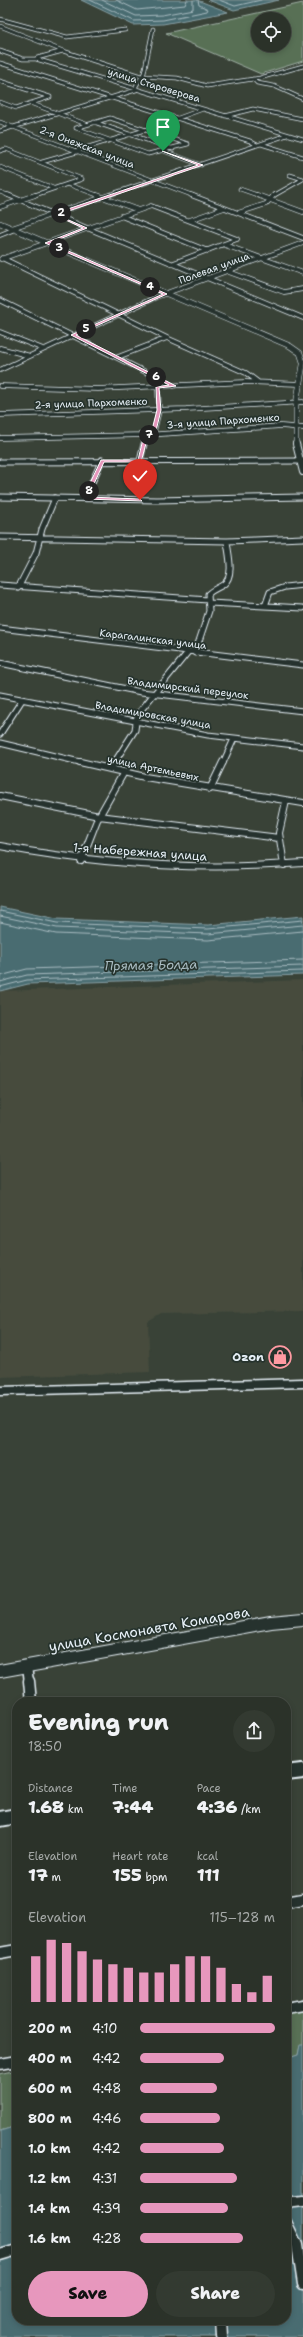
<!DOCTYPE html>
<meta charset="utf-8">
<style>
body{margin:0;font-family:"Shantell Sans",sans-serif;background:#333a31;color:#f1f3f6;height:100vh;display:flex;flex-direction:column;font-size:15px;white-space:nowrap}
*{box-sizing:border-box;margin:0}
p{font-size:13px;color:#a6aaa8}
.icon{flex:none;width:22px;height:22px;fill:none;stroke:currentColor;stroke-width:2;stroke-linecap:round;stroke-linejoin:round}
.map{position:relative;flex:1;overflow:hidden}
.drawer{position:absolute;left:12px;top:1697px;width:279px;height:628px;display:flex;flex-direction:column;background:#2b3229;border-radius:16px;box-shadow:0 2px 6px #0003,0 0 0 1px #474d46}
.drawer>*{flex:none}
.buttons{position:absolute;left:251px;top:12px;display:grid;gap:8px}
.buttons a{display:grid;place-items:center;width:40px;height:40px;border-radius:50%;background:#2b3229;box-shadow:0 2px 6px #0003,0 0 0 1px #474d46;font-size:20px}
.pin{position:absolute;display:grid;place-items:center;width:34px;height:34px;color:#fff;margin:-41px -17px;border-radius:50% 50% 50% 0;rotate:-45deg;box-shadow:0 0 4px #0007}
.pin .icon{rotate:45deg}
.km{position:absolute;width:20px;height:20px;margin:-10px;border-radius:50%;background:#222;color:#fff;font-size:11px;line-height:20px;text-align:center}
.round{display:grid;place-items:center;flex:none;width:42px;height:42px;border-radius:21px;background:#333a31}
.overview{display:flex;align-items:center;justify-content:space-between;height:68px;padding:0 16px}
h1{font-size:22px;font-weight:800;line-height:30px}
.metrics{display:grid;grid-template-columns:repeat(3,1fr);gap:6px;height:68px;padding:4px 16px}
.metrics div{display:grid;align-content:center}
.metrics b{font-size:17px;font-weight:800}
.metrics small{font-size:11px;font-weight:400}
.metrics p{font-size:11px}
.chart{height:112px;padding:8px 16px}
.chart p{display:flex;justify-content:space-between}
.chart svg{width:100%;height:72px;margin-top:4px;stroke:#e797bd;stroke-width:6}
.action{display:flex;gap:8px;margin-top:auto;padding:8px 16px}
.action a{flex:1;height:46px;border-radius:24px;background:#e797bd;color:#111;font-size:16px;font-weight:800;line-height:46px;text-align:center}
.action a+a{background:#333a31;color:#f1f3f6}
ul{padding:0 16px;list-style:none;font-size:13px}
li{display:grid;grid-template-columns:64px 48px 1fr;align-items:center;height:30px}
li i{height:10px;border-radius:5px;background:#e797bd}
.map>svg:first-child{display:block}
.built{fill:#464c3e}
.green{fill:#587055;stroke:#a0b0a6;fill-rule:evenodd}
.water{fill:#4a6c71;stroke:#89a1a7}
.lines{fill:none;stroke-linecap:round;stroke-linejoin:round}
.shore{stroke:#a9bcc2;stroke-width:1}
.minor-far5-casing{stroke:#e8f1f8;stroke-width:4.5}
.minor-far4-casing{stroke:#e8f1f8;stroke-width:5.5}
.minor-far3-casing{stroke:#e8f1f8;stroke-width:7}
.minor-far2-casing{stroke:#e8f1f8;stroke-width:8}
.minor-far1-casing{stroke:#e8f1f8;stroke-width:11}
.minor-casing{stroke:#e8f1f8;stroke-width:13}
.tertiary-far1-casing{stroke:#e8f1f8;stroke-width:6}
.tertiary-casing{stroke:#e8f1f8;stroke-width:8}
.secondary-far1-casing{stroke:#e8f1f8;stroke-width:14}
.secondary-casing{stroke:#e8f1f8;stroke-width:18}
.minor-far5{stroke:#26332d;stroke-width:3}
.minor-far4{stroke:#26332d;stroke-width:4}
.minor-far3{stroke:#26332d;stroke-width:5}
.minor-far2{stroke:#26332d;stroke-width:6}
.minor-far1{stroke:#26332d;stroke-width:8}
.minor{stroke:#26332d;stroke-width:10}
.tertiary-far1{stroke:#26332d;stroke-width:5}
.tertiary{stroke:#26332d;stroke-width:6}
.secondary-far1{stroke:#26332d;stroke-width:12}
.secondary{stroke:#26332d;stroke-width:14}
.route{fill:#e797bd;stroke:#fff}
.labels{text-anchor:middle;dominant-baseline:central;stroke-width:3.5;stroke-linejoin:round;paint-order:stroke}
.far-street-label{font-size:10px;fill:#e8f1f8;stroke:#26332d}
.street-label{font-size:12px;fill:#e8f1f8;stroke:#26332d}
.poi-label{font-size:12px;font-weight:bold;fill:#e8f1f8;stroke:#26332d;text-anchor:end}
.water-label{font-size:13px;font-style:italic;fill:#a9bcc2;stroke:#26332d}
.near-street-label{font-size:14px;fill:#e8f1f8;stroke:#26332d}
</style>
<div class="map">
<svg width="303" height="2337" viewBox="0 0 303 2337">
<rect width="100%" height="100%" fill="#394237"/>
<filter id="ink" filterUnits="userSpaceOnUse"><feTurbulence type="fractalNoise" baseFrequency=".025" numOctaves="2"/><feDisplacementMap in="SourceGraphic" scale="8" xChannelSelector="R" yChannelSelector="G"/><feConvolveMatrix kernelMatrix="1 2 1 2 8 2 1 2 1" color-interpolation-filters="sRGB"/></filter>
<g filter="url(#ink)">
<path class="built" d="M303,980V1311L161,1314L148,1322L150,1372L0,1377V991Z"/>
<path class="green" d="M303,3V61L261,74L166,33ZM258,19H284V45H258Z
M303,2010V2045L300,2046L298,2055L286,2059V2013Z
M17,2070V2126L0,2131V2074Z"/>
<path class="water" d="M81,0H197L228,12L163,24L133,25Z
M208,0H279L234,10Z
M0,907L57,919L208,925L303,916V975L28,984L0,991Z
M300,2045H303V2337H0V2131L17,2126V2320H286V2059L298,2055Z"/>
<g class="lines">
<path class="shore" d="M90,0L134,21L163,20L207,11L208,9L199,5L198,0
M102,0L136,16L162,15L193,9V0
M116,0L137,10L185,5L187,0
M219,0L235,6L261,0
M0,911L57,923L208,929L303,920
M0,916L57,928L208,934L303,925
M0,922L56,934L208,940L303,931
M0,976L27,969L303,960
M0,982L27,975L303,966
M0,987L27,980L303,971"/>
<g class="minor-far5-casing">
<path id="minor-far5" d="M0,19L67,37L125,30
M0,26L63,51L141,76L177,78L207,86L260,78L303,66
M0,51L23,59H36L303,139
M37,58L63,51
M0,63L250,141L257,145
M253,79L257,83L274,86L303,99
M0,81L50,97
M0,102L16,108L50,97
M30,103L86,124
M225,116L253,109L303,119
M0,122L194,196
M94,122L173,149
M76,128L148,154L188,144
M76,128L110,118L188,144
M0,131L136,90V86L144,73L153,29
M261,144L303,157
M0,151L6,149L82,179
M75,151L148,129L203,109
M164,151L201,165
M42,162L77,152
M0,167L53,188
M290,175L303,179
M67,184L100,196
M240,189L260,196
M0,192L10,196
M32,196L82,179
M106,196L287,135
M273,196L303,179"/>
</g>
<g class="minor-far4-casing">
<path id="minor-far4" d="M8,195L303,318
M97,195L138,210
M191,195L303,238
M257,195L303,212
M0,207L35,195
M238,213L266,204L274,195
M121,216L208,251
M190,220L224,208
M12,228L109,195
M0,235L15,229
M225,245L303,273
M2,258L167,338L246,373L258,382
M1,259L151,206L237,239
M171,264L237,239
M229,272L284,292L303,289
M0,300L174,386
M0,332L43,349
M0,348L30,356
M118,357L167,338
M0,370L156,297L303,243
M0,386L98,389L246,382L300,384
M0,415L186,409L303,402
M153,435L159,410L158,387
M0,438L146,435L281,426L303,428
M144,445L146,435"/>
</g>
<g class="minor-far3-casing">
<path id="minor-far3" d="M140,461L144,444
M0,462L303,461
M0,497L157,500L303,497
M85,498L102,460
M0,537L227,541L303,538
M0,585L208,600
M18,588L36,553L42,529L55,498
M209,603L303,608
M265,606L270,592L285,587L303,585
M0,628L303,665
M195,653L209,611L208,594C213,589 219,588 224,584C235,575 228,553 227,541
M0,663L141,692L303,711
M0,695L208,735L303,746
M0,734L22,700
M0,743L84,763
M114,763L135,730L137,715L188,652
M223,763L234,739"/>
</g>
<g class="minor-far2-casing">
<path id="minor-far2" d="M80,762L145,777L303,803
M110,769L115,762
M210,789L223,762
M0,796L99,816L279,838
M0,846C101,865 201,871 303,863
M81,861L97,820L124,772
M284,865L279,833L286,801"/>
</g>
<g class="minor-far1-casing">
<path id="minor-far1" d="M0,1391L303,1383
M27,1666L29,1682"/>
</g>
<g class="minor-casing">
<path id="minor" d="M29,1681L31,1702
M286,1902L303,1899
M0,1953L17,1950
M286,2008L303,2005
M0,2064L17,2061
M286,2203L303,2201
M286,2222L297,2245L303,2284
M0,2255L17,2250
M221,2320L222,2337"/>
</g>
<g class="tertiary-far1-casing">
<path id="tertiary-far1" d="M0,223L290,346L300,353L303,362
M296,445V404L303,365"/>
</g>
<g class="tertiary-casing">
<path id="tertiary" d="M296,444L303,472"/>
</g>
<g class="secondary-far1-casing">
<path id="secondary-far1" d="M0,1671L271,1622L303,1619"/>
</g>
<g class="secondary-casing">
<path id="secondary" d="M286,1773L303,1771
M0,1819L17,1816"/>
</g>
<use href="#minor-far5" class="minor-far5"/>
<use href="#minor-far4" class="minor-far4"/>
<use href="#minor-far3" class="minor-far3"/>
<use href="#minor-far2" class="minor-far2"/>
<use href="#minor-far1" class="minor-far1"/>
<use href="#minor" class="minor"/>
<use href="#tertiary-far1" class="tertiary-far1"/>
<use href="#tertiary" class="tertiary"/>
<use href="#secondary-far1" class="secondary-far1"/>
<use href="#secondary" class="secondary"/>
</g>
</g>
<path class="route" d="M162,151L203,165L57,215L87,228L50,243L167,294L76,335L176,386L159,388L161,410L155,435L148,436L141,462H104L88,497L140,499L142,501L86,499L83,498L101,460H138L144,435L151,434L157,410L156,387L169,385L71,335L163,294L45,243L83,228L53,214L198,165Z"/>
<defs>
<g id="shop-ring" transform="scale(1.15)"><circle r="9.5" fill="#26332d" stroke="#ff9aa2" stroke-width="1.5"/><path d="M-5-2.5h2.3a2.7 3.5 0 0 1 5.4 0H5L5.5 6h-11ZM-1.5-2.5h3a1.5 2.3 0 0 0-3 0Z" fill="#ff9aa2"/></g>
</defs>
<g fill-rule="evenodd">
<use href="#shop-ring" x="280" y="1357"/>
</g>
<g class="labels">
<g class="far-street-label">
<text transform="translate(154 85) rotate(17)">улица Староверова</text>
<text transform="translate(87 147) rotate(21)">2-я Онежская улица</text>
<text transform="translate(214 268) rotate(-20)">Полевая улица</text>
<text transform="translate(91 403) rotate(-2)">2-я улица Пархоменко</text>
<text transform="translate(223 421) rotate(-4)">3-я улица Пархоменко</text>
<text transform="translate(153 639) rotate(7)">Карагалинская улица</text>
<text transform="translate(188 688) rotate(7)">Владимирский переулок</text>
<text transform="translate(153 715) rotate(10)">Владимировская улица</text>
<text transform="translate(153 768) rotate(12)">улица Артемьевых</text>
</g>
<g class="street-label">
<text transform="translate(140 852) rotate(4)">1-я Набережная улица</text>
</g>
<g class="poi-label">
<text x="264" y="1357">Ozon</text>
</g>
<g class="water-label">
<text transform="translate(151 965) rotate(-1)">Прямая Болда</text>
</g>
<g class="near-street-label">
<text transform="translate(149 1629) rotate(-10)">улица Космонавта Комарова</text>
</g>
</g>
</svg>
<div class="buttons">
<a><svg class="icon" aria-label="locate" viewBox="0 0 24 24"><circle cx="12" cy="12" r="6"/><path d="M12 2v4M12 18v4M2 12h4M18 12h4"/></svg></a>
</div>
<div class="pin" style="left:163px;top:151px;background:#1e9e55"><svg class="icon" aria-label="arrive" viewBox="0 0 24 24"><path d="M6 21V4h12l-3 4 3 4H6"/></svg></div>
<div class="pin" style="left:140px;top:500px;background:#d93025"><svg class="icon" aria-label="check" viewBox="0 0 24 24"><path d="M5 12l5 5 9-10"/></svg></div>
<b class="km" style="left:61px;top:213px">2</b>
<b class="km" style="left:59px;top:248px">3</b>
<b class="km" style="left:150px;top:287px">4</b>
<b class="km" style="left:86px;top:329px">5</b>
<b class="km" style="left:156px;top:377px">6</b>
<b class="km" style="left:149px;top:435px">7</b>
<b class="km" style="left:89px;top:491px">8</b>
<section class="drawer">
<div class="overview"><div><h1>Evening run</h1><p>18:50</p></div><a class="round"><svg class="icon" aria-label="share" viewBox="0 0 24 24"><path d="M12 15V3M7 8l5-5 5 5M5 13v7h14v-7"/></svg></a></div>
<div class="metrics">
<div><p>Distance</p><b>1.68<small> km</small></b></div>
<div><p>Time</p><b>7:44</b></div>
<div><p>Pace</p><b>4:36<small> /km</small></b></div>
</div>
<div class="metrics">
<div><p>Elevation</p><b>17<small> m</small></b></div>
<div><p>Heart rate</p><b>155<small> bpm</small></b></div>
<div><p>kcal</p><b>111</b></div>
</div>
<div class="chart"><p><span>Elevation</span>115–128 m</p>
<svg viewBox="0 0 160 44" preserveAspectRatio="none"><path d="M5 44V16M15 44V6M25 44V8M35 44V13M45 44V18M55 44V21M65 44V23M75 44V26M85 44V26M95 44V21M105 44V16M115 44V16M125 44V23M135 44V33M145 44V38M155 44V28"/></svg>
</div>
<ul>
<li><b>200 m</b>4:10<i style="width:100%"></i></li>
<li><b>400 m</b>4:42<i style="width:62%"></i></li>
<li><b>600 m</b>4:48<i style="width:57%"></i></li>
<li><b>800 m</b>4:46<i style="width:59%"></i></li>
<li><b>1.0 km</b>4:42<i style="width:62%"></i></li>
<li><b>1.2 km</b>4:31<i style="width:72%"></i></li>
<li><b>1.4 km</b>4:39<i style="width:65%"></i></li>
<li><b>1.6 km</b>4:28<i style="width:76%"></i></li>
</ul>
<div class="action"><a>Save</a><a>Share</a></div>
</section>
</div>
